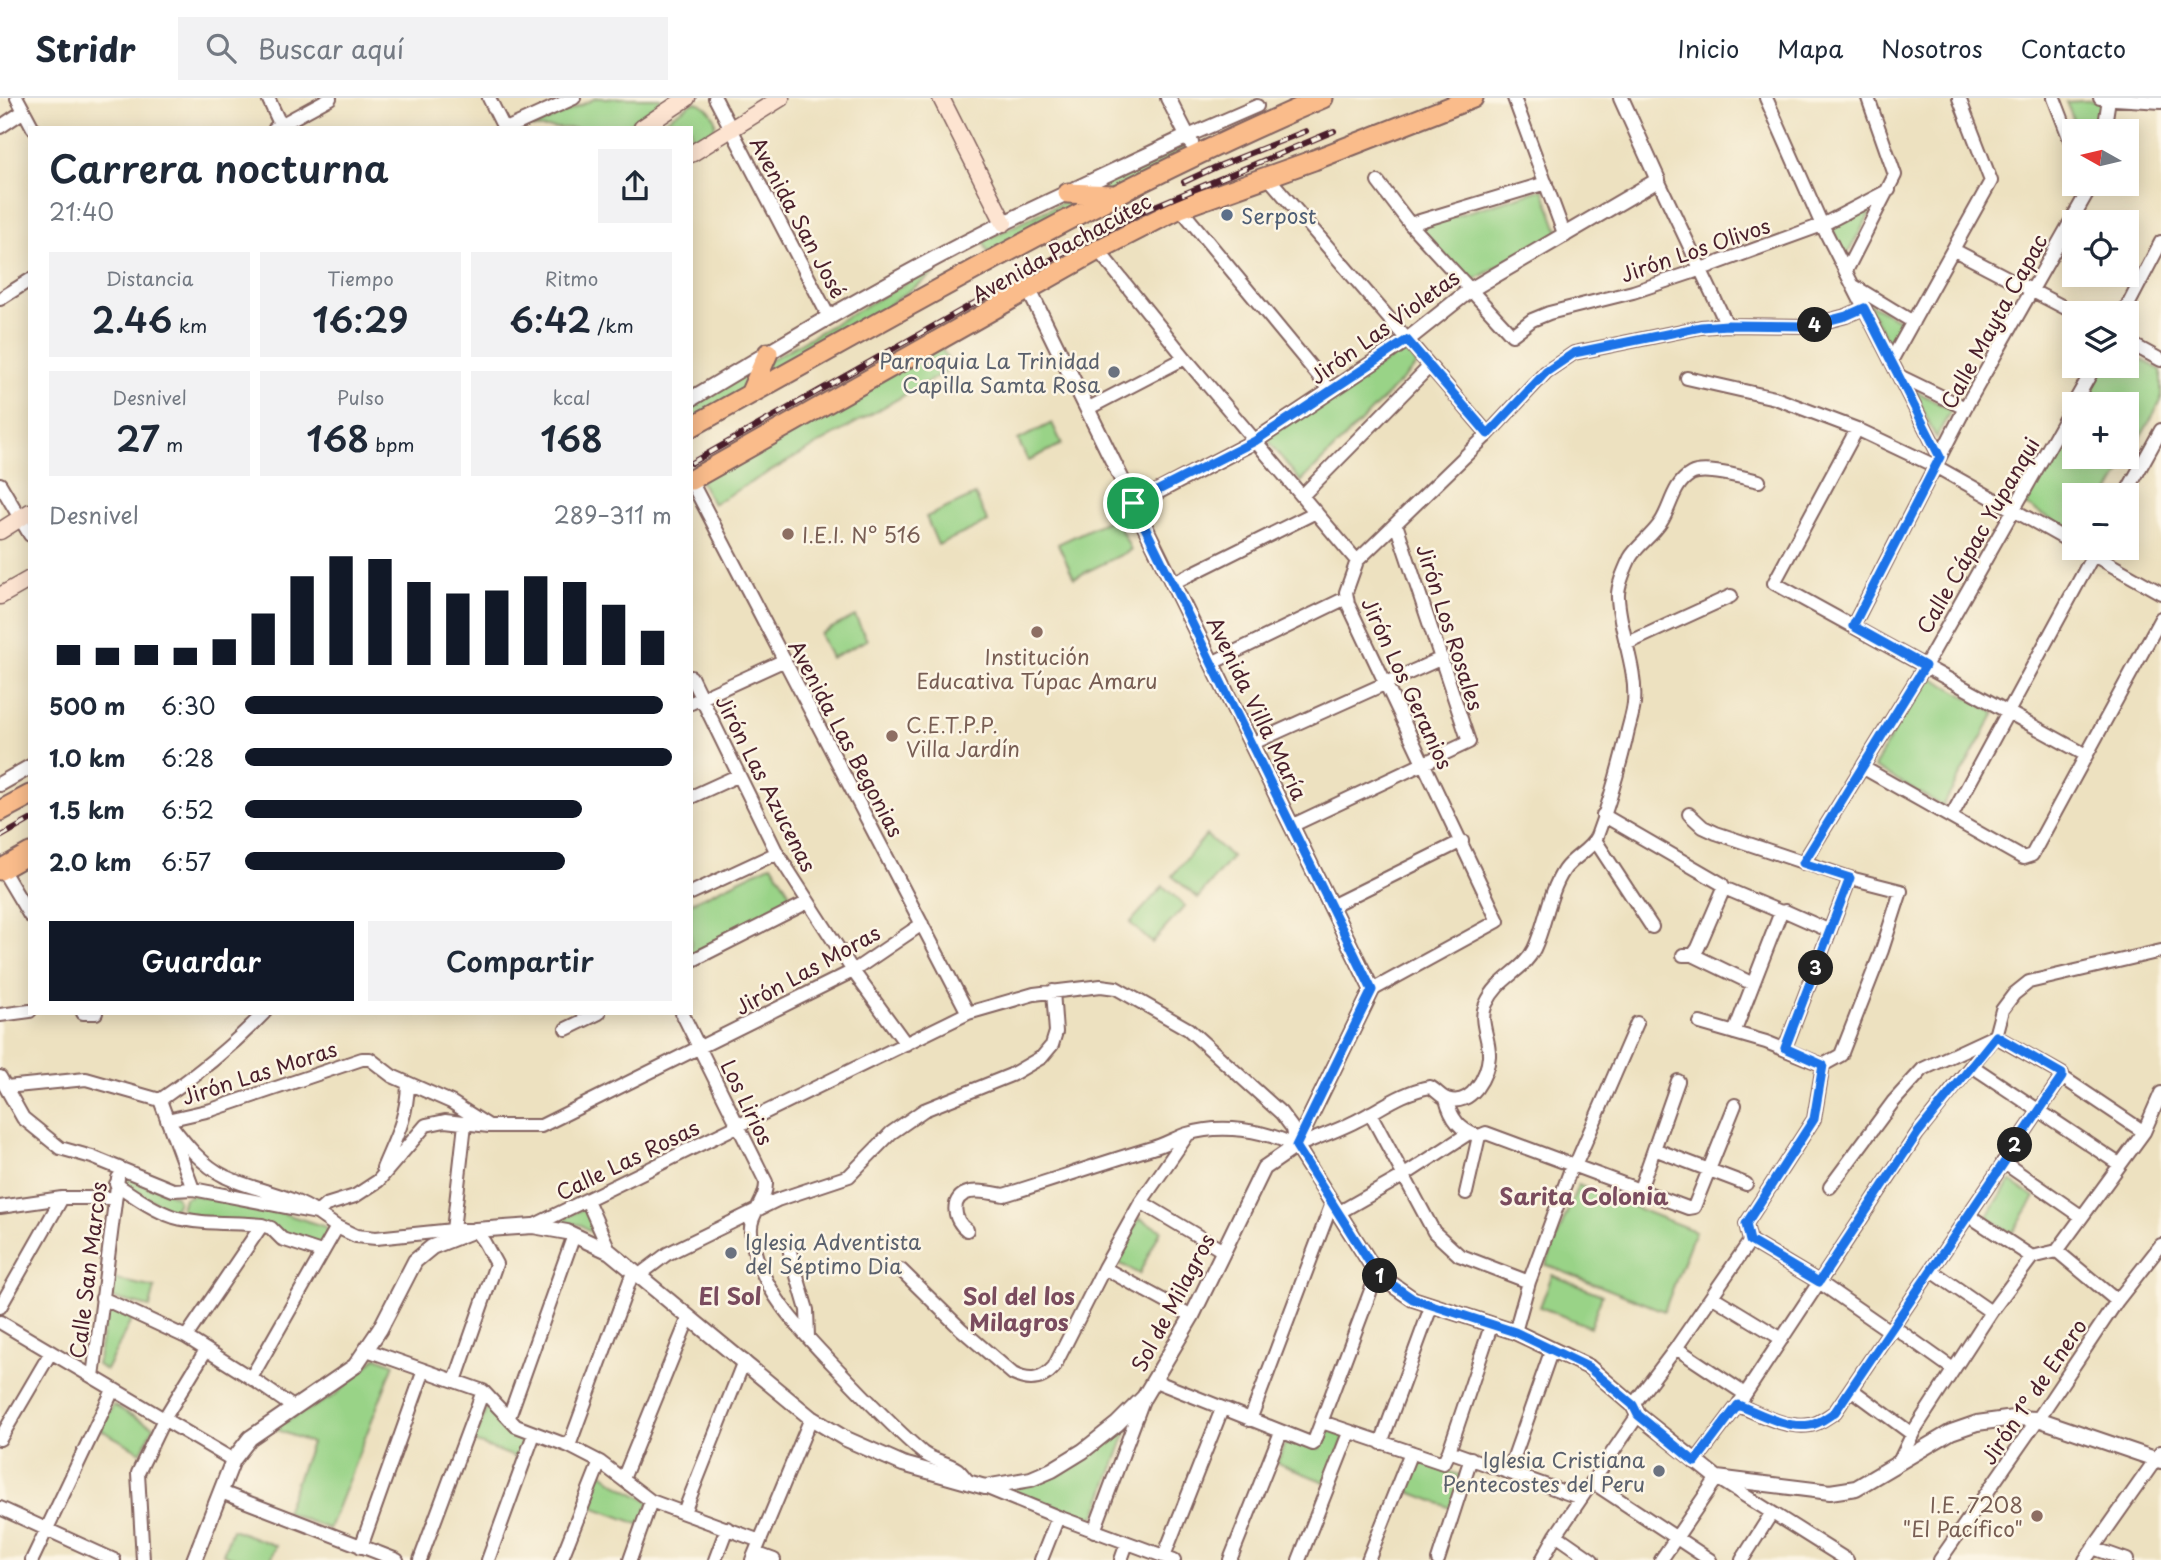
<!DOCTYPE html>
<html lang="es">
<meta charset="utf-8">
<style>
body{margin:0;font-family:"Playpen Sans",sans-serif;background:#f2f2f3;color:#1f2937;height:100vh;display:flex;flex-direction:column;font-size:26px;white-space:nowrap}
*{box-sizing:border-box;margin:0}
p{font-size:23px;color:#747a83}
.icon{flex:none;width:38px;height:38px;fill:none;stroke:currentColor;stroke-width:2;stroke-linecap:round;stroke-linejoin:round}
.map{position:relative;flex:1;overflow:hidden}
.side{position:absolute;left:28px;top:28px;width:665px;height:889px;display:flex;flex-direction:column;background:#fff;border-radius:0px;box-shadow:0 4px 18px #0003}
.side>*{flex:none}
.needle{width:46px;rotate:278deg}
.fabs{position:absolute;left:2062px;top:21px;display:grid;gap:14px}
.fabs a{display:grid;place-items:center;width:77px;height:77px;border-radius:0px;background:#fff;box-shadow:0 4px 18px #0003;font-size:35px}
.pin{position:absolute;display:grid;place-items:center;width:60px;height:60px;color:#fff;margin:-30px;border:4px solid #fff;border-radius:50%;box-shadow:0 2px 7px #0007}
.km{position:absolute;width:35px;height:35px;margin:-18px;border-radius:50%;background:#222;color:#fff;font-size:19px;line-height:35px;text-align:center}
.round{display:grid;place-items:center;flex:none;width:74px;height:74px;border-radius:0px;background:#f2f2f3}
.overview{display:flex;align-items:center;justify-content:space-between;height:119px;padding:0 21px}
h1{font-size:38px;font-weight:600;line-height:52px}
.metrics{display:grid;grid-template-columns:repeat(3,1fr);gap:10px;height:119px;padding:7px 21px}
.metrics div{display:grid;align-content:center;border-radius:0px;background:#f2f2f3;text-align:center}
.metrics b{font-size:35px;font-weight:600}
.metrics small{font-size:19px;font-weight:400}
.metrics p{font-size:19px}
.chart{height:196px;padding:14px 21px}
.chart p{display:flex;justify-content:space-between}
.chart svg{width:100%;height:126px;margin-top:7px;stroke:#111827;stroke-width:6}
.button{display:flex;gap:14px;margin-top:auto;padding:14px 21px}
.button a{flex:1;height:80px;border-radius:0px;background:#111827;color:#fff;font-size:28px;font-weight:600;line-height:80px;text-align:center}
.button a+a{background:#f2f2f3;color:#1f2937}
ul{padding:0 21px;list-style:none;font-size:23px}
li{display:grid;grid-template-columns:112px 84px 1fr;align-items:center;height:52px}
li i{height:18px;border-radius:9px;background:#111827}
header{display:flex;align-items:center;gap:42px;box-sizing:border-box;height:98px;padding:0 35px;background:#fff;border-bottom:2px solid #e0e1e3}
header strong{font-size:33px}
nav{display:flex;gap:38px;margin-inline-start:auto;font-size:24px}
.search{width:490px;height:63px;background:#f2f2f3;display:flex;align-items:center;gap:18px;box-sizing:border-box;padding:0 24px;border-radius:0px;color:#747a83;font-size:26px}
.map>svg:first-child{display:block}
.green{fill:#99d387;stroke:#727959;stroke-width:2}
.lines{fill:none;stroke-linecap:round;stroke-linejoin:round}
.minor-casing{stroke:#83635f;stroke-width:16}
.tertiary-casing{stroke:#83635f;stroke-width:18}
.secondary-casing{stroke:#83635f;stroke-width:19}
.primary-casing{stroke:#83635f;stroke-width:23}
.minor{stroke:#fff;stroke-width:12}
.tertiary{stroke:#fff;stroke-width:14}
.secondary{stroke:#fde4d1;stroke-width:16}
.primary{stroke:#fabc8b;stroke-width:19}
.rail-casing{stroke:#4a1f2b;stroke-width:6}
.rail{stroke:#fcf5e5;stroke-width:3.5;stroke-dasharray:10;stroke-linecap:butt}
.route-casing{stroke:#fff;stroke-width:14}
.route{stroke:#1a73e8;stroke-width:9}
.service-dot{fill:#5c6f8a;stroke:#fcf5e5;stroke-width:2.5}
.worship-dot{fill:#6b7280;stroke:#fcf5e5;stroke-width:2.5}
.education-dot{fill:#8d6e63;stroke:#fcf5e5;stroke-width:2.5}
.labels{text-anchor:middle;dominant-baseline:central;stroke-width:5;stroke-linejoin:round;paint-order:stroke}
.service-label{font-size:21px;fill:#4e5e75;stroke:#fcf5e5;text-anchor:start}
.street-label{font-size:21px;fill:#4a1f2b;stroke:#fcf5e5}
.worship-label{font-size:21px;fill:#5b616d;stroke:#fcf5e5;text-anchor:end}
.education-label{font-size:21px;fill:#785e54;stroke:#fcf5e5;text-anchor:start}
.neighbourhood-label{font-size:23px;font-weight:bold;fill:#7a4c5e;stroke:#fcf5e5}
</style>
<header>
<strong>Stridr</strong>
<div class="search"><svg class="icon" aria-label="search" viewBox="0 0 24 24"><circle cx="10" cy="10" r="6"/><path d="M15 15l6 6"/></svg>Buscar aquí</div>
<nav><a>Inicio</a><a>Mapa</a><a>Nosotros</a><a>Contacto</a></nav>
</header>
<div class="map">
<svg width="2161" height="1462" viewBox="0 0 2161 1462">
<rect width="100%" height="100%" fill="#fcf5e5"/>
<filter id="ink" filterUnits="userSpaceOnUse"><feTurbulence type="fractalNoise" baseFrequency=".0143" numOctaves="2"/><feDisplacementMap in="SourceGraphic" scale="14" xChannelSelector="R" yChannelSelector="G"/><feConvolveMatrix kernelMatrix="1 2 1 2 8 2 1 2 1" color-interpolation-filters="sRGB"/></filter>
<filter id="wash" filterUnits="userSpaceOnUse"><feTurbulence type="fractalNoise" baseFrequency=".00686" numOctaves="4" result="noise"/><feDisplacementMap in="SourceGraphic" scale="28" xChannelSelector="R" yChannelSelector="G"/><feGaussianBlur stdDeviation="1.57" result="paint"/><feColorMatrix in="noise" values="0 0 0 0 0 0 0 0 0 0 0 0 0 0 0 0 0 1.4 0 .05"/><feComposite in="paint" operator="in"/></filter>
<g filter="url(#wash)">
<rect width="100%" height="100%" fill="#ede1c0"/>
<path class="green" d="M596,0H660L661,3L624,30H532Z
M2102,2L2099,33H2078L2066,4Z
M697,4C707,8 722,21 712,33C707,38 697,42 691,47V30H653L692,5Z
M1183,46L1188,55L988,155L983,143Z
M1543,91L1559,135L1470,184L1418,129Z
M1877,103L1846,159L1832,131Z
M934,169L935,175L889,207L886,214L691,321V307Z
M1867,205L1906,225L1890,250Z
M940,247L952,270L713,406L699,381Z
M1404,252L1417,267L1301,384L1266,340Z
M2126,253L2161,272V303L2108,397H2074V434L2024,406L2074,317V359H2126V306H2080L2101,268H2126Z
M1914,292L1951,312L1936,340Z
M1052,325L1062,346L1028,363L1018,342Z
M975,397L988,424L938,447L926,419Z
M1115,419L1131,452L1074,480L1058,446Z
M855,518L867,542L831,560L820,536Z
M1926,576L1995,615L1943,708L1874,669Z
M1206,737L1232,759L1198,800L1172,778Z
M772,766L797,807L691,858V805Z
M1163,788L1185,808L1152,845L1130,825Z
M126,1078L176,1098L178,1103L173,1114L123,1086Z
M2010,1083L2035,1099L2012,1135L1987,1119Z
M1578,1087L1695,1133L1664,1213L1546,1167Z
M193,1097L279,1114L326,1129L327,1137L319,1150L278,1133L187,1116L181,1111L184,1100Z
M588,1108L595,1137L581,1127L559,1123Z
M1139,1120L1161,1132L1139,1176L1117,1164Z
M1552,1177L1602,1197L1590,1229L1540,1209Z
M113,1181L155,1190L150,1209L108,1199Z
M108,1206L133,1219L106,1272L97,1267Z
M377,1259L394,1266L329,1431L285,1414L311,1345L273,1330L334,1298Z
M113,1307L154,1329L141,1354L100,1331Z
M487,1309L511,1328L532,1338L523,1362L474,1344Z
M1131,1323L1095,1418L1088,1419L1005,1391C1065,1383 1088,1362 1131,1323Z
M1331,1332L1345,1338L1327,1385L1277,1365L1284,1347L1295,1342L1319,1351L1326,1335Z
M1413,1361L1462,1378L1451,1410L1402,1391Z
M599,1372L621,1389L649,1403L641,1427L587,1407Z
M232,1431L276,1448L270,1462H239L223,1456Z"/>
</g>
<g filter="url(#ink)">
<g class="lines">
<g class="minor-casing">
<path id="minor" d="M17,0L33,30
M268,0L282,30
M489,0L504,30
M715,0L829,219
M1514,0L1565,138
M1766,0L1822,127L1940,359
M2054,0L2074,52
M2100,0L2161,4
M0,29L24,13
M275,30L330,0
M508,30L574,0
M2104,33L2109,1
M1188,38L1257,8
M1267,78L1488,336
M1658,82L1727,227
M1378,84L1410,126L1512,237L1532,222L1549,215L1633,194L1690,175L1822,127L1889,92
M1180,110L1331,293
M1410,126L1546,85
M1098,152L1185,260L1357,463L1346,494L1348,506L1498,823L1372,892
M1954,152L2075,215
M1846,173L1895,77L1868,0
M1854,188L1913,224
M0,201L30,182
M2124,215L2161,144
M2126,243L2161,262
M1891,263L1991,83L1959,0
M1899,278L1965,310
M1687,280L1775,300L1857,331L1935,368L2074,446
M1087,311L1185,260
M1857,331L1774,485L2086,657
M691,383L968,915
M0,386L30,437
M2125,397L2161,332
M1302,398L1430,268
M2081,450L2161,495
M1357,463L1488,336L1546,274L1574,255L1701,229L1727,227L1808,228L1846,218L1864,210
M1173,485L1316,414
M1853,528L1965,310L2092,86
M1626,546L1731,498
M1212,565L1346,500
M691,579L777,755L853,873L906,946
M691,605L785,562
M1251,646L1442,560
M1862,669L2023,760L2032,757L2161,520
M691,699L737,678
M1689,716L1703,729L1716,735L1850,780L1901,793L1882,852L1841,957L1823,967
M1603,717L1722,786L1724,790L1698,850L1693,857H1683
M1951,719L2097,450
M1291,728L1469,644L1396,426
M1595,742L1652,829
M1803,765L1925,568L2095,268
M2,771L30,818
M1724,790L1781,814
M691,795L777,755
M1331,808L1462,743
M1693,857L1753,886
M691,863L808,804
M83,915H96
M682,915L766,1084C767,1103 749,1116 751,1134C757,1194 810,1242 850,1284C873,1308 897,1333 923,1355C934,1363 946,1364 957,1371C961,1374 964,1379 968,1383
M0,917L30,913
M1700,925L1766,944L1823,967
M566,931L599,915
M1734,935L1781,814L1785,813L1830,833
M1995,938L2062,976V979L2144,1034
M1785,950L1850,780
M1972,968L2119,1066
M0,979L23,1020L60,1050L92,1059L173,1092L193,1091L317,1115L337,1129L356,1138L376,1140L453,1132H475L484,1144L496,1166L455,1283
M6,989L86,981L160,1002
M1446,1001C1450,1017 1458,1032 1476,1037
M160,1002C198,976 232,948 264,915
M160,1002L193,1091
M1370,1015L1434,1134L1459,1157L1529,1184
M489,1028L451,1004L392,978L370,961H362L211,1012L167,1022C184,1044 200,1066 226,1079C256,1093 289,1096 317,1115L326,1107L355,1098L378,1083L426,1027L445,1023L489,1028H541L853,873L922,826
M1654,1051L1746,1086
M2003,1064L2081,1118
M383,1070C396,1039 407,1020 408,986
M116,1086C134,1098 153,1112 174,1119C202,1127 233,1124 262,1127L271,1130L282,1141L321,1154
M1830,1089L1893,1004L1923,971L1992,939
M1640,1091L1678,983
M1466,1095L1479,1038L1486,1035L1688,1110L1694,1109L1735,1007
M587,1102L610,1154
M1141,1104L1223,1153
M0,1109L62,1100H114
M1338,1115L1403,1078L1469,1035
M1968,1117L2032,1159
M533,1128L968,915L1034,896L1101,888L1116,890L1188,931L1281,1015L1293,1031L1296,1048
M453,1132L465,1026
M967,1132C953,1122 949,1099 970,1094C981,1092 993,1095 1004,1097C1053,1082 1102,1065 1152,1050C1164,1047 1175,1040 1187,1036C1222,1025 1264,1032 1296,1048C1316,1040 1337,1033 1356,1023C1382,1010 1402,994 1430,989C1436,992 1441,999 1447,1001C1471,1010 1488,977 1489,958C1490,940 1478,924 1486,906C1498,879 1523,874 1534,851C1546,826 1548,796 1564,772C1573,759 1591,752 1597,738C1609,706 1618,674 1626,641C1628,629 1633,617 1634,605C1637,570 1620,535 1618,500C1617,488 1625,471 1630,460C1635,450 1653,437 1661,424C1671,409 1673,386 1691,376C1705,368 1744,380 1759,383
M1750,1143L1746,1126L1814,1021L1823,967
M1750,1143L1819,1184L1891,1234
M2057,1153L2144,1034L2161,995
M790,1154L807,1212L808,1239
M1104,1170L1192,1218
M901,1172L961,1231L1013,1276C1029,1284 1042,1283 1054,1269L1104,1170L1141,1104L1188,1036
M1932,1173L1991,1214
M638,1178L667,1156L777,1102L849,1078L891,1035L924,1012L1011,977L1042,959L1052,947L1056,934L1053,893
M1713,1199L1782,1241
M102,1200L186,1239L251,1280L293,1309
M0,1209L62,1100
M0,1224L233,1362
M1894,1229L1953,1271
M1515,1234L1529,1184L1572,1068L1578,1061L1637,925
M186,1239L262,1127
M1676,1250L1745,1296
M367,1252L483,1293L516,1328L569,1348L600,1364L651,1403L760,1443
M93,1279L118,1080
M251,1280L337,1129
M1155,1283L1313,1346L1377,1176
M1851,1291L1912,1336
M1633,1307L1676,1250L1750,1143
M1738,1307C1760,1316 1786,1331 1810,1327C1819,1326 1827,1319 1835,1314L2062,979
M509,1319L574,1137
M1250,1322L1332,1105
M1322,1324L1443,1365L1449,1353L1581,1400
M0,1341L51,1254
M1381,1345L1431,1209
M569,1348L633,1174
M1449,1353L1491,1228
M1695,1364L1738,1307L1917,1036L1995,938L2002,912L2014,896L2029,884L2161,853
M1899,1364L1915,1331L1991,1214L2032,1159L2057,1153L2117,1203
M1509,1373L1552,1251
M623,1381L689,1219
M1592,1384L1710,1462
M985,1389L1058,1419L1174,1462
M221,1394L397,1462
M0,1410L114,1462
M684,1414L744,1263
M1094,1433L1143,1302
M1556,1437L1592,1462
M361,1449L424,1272
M2093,1450L2127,1462
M755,1455L774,1462
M1164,1458L1222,1311
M32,1462L113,1292
M143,1462L138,1375L164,1321L206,1252
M420,1462L483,1293
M488,1462L534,1336
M561,1462L600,1364
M630,1462L651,1403
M715,1462L727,1430
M752,1462L811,1320
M1041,1462L1058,1419
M1121,1462L1127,1445
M1230,1462L1281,1334
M1299,1462L1349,1335
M1368,1462L1411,1354
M1438,1462L1471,1360
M1542,1462L1556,1437L1638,1317
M1661,1462L1717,1380L1847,1462
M1742,1462L1771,1416
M1940,1462L2038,1321L2117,1203L2161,1147
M2085,1462L2161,1354"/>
</g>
<g class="tertiary-casing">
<path id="tertiary" d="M1168,0L1191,45
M1029,192L1372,892L1296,1048
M691,301C794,239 898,177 1006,124C1066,95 1127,67 1188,38
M1134,406L1255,343L1407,242L1470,192L1658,82L1621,0
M0,686L30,669
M1296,1048L1377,1176L1413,1201L1515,1234L1589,1269L1633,1307L1638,1317L1717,1380L1830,1394L1856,1390L1951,1334L1977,1325L2014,1320L2038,1321L2161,1363
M194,1462L233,1362L250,1340L355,1268L380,1231L415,1163L432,1149L475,1132L533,1128L567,1134L610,1154L811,1320L844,1340L903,1366L985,1389L1031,1381L1052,1372L1083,1353L1117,1326L1144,1299L1192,1218L1264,1070L1296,1048"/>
</g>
<g class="secondary-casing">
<path id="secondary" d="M941,0L1004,125
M642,30L687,0
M691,56L781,0
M0,433L30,414
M0,498L30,481"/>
</g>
<g class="primary-casing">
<path id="primary" d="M1068,95L1112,97
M750,296L768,255
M691,329C899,214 1104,93 1323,0
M691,382L1098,152L1180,110L1314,62L1473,0
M0,713L30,697
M0,772L30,755"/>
</g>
<use href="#minor" class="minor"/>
<use href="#tertiary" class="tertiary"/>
<use href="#secondary" class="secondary"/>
<use href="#primary" class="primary"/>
<g class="rail-casing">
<path id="rail" d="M1184,84L1216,69L1306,33
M691,365L1070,151L1143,113L1334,33
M0,739L30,722"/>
</g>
<use href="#rail" class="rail"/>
</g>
</g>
<g class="lines" filter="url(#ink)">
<g class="route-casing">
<path id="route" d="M1864,210L1940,359L1853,528L1925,568L1803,765L1850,780L1785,950L1823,967L1814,1021L1746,1126L1750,1143L1819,1184L1917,1036L1996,938L2062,976V979L1835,1314C1827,1319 1819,1326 1810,1327C1786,1331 1759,1315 1738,1307L1695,1364L1638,1317L1633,1307L1588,1269L1515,1234L1413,1201L1377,1176L1296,1048L1372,892L1133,405L1255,343L1407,242L1488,336L1546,274L1574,255L1701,229L1727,227L1808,228L1846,218Z"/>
</g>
<use href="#route" class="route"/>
</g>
<circle class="service-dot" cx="1227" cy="117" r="7"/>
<g class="worship-dot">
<circle cx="1114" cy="274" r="7"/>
<circle cx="731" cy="1155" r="7"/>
<circle cx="1659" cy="1373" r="7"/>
</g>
<g class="education-dot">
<circle cx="788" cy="436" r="7"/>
<circle cx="1037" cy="534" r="7"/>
<circle cx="892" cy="638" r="7"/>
<circle cx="2037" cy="1418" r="7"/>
</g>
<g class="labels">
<g class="service-label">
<text x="1241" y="117">Serpost</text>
</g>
<g class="street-label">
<text transform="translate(799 119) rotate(62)">Avenida San José</text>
<text transform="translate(1061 149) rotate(-29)">Avenida Pachacútec</text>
<text transform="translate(1695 151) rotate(-19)">Jirón Los Olivos</text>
<text transform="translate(1993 223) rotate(-61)">Calle Mayta Capac</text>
<text transform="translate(1384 228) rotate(-36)">Jirón Las Violetas</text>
<text transform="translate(1977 437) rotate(-60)">Calle Cápac Yupanqui</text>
<text transform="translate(1451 529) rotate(72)">Jirón Los Rosales</text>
<text transform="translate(1408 585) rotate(65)">Jirón Los Geranios</text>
<text transform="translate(1258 610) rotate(64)">Avenida Villa María</text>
<text transform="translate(847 640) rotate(62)">Avenida Las Begonias</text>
<text transform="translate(767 685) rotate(63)">Jirón Las Azucenas</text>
<text transform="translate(807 871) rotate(-29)">Jirón Las Moras</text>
<text transform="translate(259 974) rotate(-18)">Jirón Las Moras</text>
<text transform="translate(748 1004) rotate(64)">Los Lirios</text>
<text transform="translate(627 1061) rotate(-26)">Calle Las Rosas</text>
<text transform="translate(87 1172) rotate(-83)">Calle San Marcos</text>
<text transform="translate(1172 1204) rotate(-62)">Sol de Milagros</text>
<text transform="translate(2033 1293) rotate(-56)">Jirón 1° de Enero</text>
</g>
<g class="worship-label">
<text x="1100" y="262">Parroquia La Trinidad<tspan x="1100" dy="24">Capilla Samta Rosa</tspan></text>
<text x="745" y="1143" text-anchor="start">Iglesia Adventista<tspan x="745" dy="24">del Séptimo Dia</tspan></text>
<text x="1645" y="1361">Iglesia Cristiana<tspan x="1645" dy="24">Pentecostes del Peru</tspan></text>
</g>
<g class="education-label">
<text x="802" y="436">I.E.I. N° 516</text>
<text x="1037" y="558" text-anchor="middle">Institución<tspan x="1037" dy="24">Educativa Túpac Amaru</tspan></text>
<text x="906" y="626">C.E.T.P.P.<tspan x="906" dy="24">Villa Jardín</tspan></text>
<text x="2023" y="1406" text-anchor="end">I.E. 7208<tspan x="2023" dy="24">"El Pacífico"</tspan></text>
</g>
<g class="neighbourhood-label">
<text x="1584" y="1097">Sarita Colonia</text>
<text x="730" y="1197">El Sol</text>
<text x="1019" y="1197">Sol del los<tspan x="1019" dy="26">Milagros</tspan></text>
</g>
</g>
</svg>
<div class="fabs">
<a><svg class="needle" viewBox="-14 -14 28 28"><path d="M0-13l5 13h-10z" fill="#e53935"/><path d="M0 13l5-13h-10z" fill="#747a83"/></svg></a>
<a><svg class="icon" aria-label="locate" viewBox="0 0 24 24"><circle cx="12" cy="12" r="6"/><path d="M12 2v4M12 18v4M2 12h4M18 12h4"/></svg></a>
<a><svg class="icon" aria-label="layers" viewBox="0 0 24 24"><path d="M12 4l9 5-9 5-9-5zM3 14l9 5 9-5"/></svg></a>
<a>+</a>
<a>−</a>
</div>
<div class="pin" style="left:1133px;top:405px;background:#1e9e55"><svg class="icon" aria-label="arrive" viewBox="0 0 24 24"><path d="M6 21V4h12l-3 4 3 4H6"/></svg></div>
<b class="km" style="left:1380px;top:1178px">1</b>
<b class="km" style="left:2015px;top:1047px">2</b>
<b class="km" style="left:1816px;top:870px">3</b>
<b class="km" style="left:1815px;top:227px">4</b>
<section class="side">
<div class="overview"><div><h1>Carrera nocturna</h1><p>21:40</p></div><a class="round"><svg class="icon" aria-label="share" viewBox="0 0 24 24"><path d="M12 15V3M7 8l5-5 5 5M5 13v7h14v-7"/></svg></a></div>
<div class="metrics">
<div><p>Distancia</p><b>2.46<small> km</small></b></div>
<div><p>Tiempo</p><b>16:29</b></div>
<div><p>Ritmo</p><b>6:42<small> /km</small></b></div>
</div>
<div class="metrics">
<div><p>Desnivel</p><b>27<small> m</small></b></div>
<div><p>Pulso</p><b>168<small> bpm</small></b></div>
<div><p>kcal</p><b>168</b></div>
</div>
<div class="chart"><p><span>Desnivel</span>289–311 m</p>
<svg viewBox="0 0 160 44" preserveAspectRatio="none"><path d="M5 44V37M15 44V38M25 44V37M35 44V38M45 44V35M55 44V26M65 44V13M75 44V6M85 44V7M95 44V15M105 44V19M115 44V18M125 44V13M135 44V15M145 44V23M155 44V32"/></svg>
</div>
<ul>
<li><b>500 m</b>6:30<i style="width:98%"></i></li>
<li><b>1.0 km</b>6:28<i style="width:100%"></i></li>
<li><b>1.5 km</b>6:52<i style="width:79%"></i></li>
<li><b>2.0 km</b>6:57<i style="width:75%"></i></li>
</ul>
<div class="button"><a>Guardar</a><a>Compartir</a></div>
</section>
</div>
